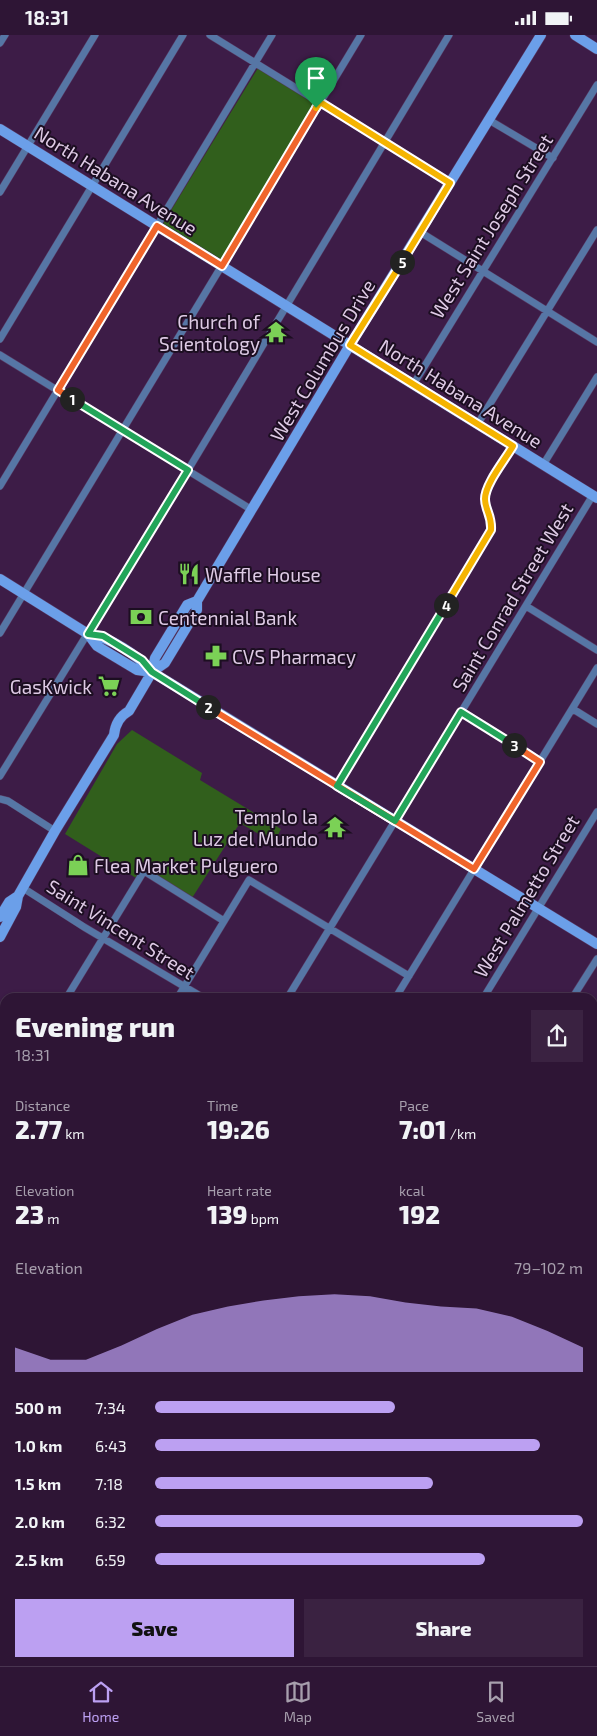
<!DOCTYPE html>
<meta charset="utf-8">
<style>
body{margin:0;font-family:"Exo 2",sans-serif;background:#3a2241;color:#f1f3f6;height:100vh;display:flex;flex-direction:column;font-size:19px;white-space:nowrap}
*{box-sizing:border-box;margin:0}
p{font-size:16px;color:#a79fad}
.icon{flex:none;width:28px;height:28px;fill:none;stroke:currentColor;stroke-width:2;stroke-linecap:round;stroke-linejoin:round}
.map{position:relative;flex:1;overflow:hidden}
.panel{position:absolute;left:0px;top:958px;width:598px;height:674px;display:flex;flex-direction:column;background:#2e1535;border-radius:15px 15px 0 0;box-shadow:0 1px 4px #0004,0 0 0 1px #493450}
.panel>*{flex:none}
.pin{position:absolute;display:grid;place-items:center;width:42px;height:42px;color:#fff;margin:-51px -21px;border-radius:50% 50% 50% 0;rotate:-45deg;box-shadow:0 0 5px #0007}
.pin .icon{rotate:45deg}
.km{position:absolute;width:25px;height:25px;margin:-12px;border-radius:50%;background:#222;color:#fff;font-size:14px;line-height:25px;text-align:center}
.round{display:grid;place-items:center;flex:none;width:52px;height:52px;border-radius:0px;background:#3a2241}
.headline{display:flex;align-items:center;justify-content:space-between;height:85px;padding:0 15px}
h1{font-size:28px;font-weight:800;line-height:38px}
.metrics{display:grid;grid-template-columns:repeat(3,1fr);gap:8px;height:85px;padding:5px 15px}
.metrics div{display:grid;align-content:center}
.metrics b{font-size:25px;font-weight:800}
.metrics small{font-size:14px;font-weight:400}
.metrics p{font-size:14px}
.chart{height:140px;padding:10px 15px}
.chart p{display:flex;justify-content:space-between}
.chart svg{width:100%;height:90px;margin-top:5px;fill:#bca0f2;opacity:.7}
.cta{display:flex;gap:10px;margin-top:auto;padding:10px 15px}
.cta a{flex:1;height:58px;border-radius:0px;background:#bca0f2;color:#111;font-size:20px;font-weight:800;line-height:58px;text-align:center}
.cta a+a{background:#3a2241;color:#f1f3f6}
ul{padding:0 15px;list-style:none;font-size:16px}
li{display:grid;grid-template-columns:80px 60px 1fr;align-items:center;height:38px}
li i{height:12px;border-radius:6px;background:#bca0f2}
.status{display:flex;justify-content:space-between;align-items:center;height:35px;padding:0 25px;background:#2e1535;direction:ltr}
.status svg{height:14px;fill:currentColor}
.dock{display:flex;justify-content:space-around;align-items:center;height:70px;border-top:1px solid #493450;background:#2e1535;font-size:14px;color:#a79fad}
.dock a{display:grid;justify-items:center;gap:2px}
.dock .on{color:#bca0f2}
.map>svg:first-child{display:block}
.green{fill:#315f1c}
.lines{fill:none;stroke-linecap:round;stroke-linejoin:round}
.street-casing{stroke:#573860;stroke-width:8}
.secondary-casing{stroke:#573860;stroke-width:11}
.street{stroke:#5676a5;stroke-width:7}
.secondary{stroke:#6b9fe9;stroke-width:10}
.split-1-casing{stroke:#fff;stroke-width:10}
.split-2-casing{stroke:#fff;stroke-width:10}
.split-3-casing{stroke:#fff;stroke-width:10}
.split-4-casing{stroke:#fff;stroke-width:10}
.split-5-casing{stroke:#fff;stroke-width:10}
.split-6-casing{stroke:#fff;stroke-width:10}
.split-1{stroke:#f0652b;stroke-width:6}
.split-2{stroke:#22a559;stroke-width:6}
.split-3{stroke:#f0652b;stroke-width:6}
.split-4{stroke:#22a559;stroke-width:6}
.split-5{stroke:#f5b400;stroke-width:6}
.split-6{stroke:#f5b400;stroke-width:6}
.labels{text-anchor:middle;dominant-baseline:central;stroke-width:4;stroke-linejoin:round;paint-order:stroke}
.street-label{font-size:19px;fill:#decae5;stroke:#1c0e21}
.poi-label{font-size:19px;fill:#decae5;stroke:#1c0e21;text-anchor:start}
</style>
<div class="status"><b>18:31</b><svg viewBox="0 0 49 12"><path d="M0 12V9h3v3zM5 12V6h3v6zM10 12V3h3v9zM15 12V0h3v12zM26 1h20v11H26zM47 4h2v5h-2z"/></svg></div>
<div class="map">
<svg width="597" height="1631" viewBox="0 0 597 1631">
<rect width="100%" height="100%" fill="#3d1c47"/>
<path class="green" d="M258,33L315,68L221,226L162,190Z
M132,695L202,738L200,745L281,794L274,808L240,788L192,863L143,833L136,843L65,799L117,709Z
M593,1025L597,1027V1230L593,1228Z"/>
<g class="lines">
<g class="street-casing">
<path id="street" d="M210,0L450,148
M0,8L5,0
M489,85L553,123
M0,157L95,0
M420,197L597,307
M0,304L183,0
M0,320L252,475
M413,350L597,50
M477,390L597,195
M543,430L597,342
M0,451L272,0
M526,571L597,615
M0,598L361,0
M573,674L597,689
M461,677L540,727
M0,741L188,435L449,0
M337,751L486,504C497,480 485,482 485,463C486,448 505,424 513,411
M0,764L8,766L55,796
M23,853L84,892L202,962
M67,962L144,836L224,886
M178,962L249,845L409,941
M288,962L593,460
M396,962L597,633
M484,962L597,777
M573,962L597,924
M0,992L5,995
M592,1007L597,999
M592,1021L597,1024
M0,1030L5,1022
M0,1163L5,1155
M0,1215L5,1218
M592,1234L597,1237
M0,1295L5,1287
M592,1350L597,1353
M592,1375L597,1367
M592,1524L597,1516
M592,1573L597,1575
M0,1629L5,1621
M84,1631L87,1626
M173,1631L176,1626
M222,1631L225,1626
M439,1631L442,1626
M528,1631L531,1626"/>
</g>
<g class="secondary-casing">
<path id="secondary" d="M575,0L597,14
M0,94L597,463
M0,544L88,599L97,611L137,635L152,637
M88,599C112,603 136,619 152,637L597,909
M152,637L165,628L197,575V566L350,310L541,0
M0,882L9,867L18,861
M0,902L16,872L18,861L55,796L114,700C115,690 120,681 129,676L152,637L155,623L187,570L197,566
M0,1427L5,1430
M0,1438L5,1441
M310,1626L318,1631
M328,1626L336,1631"/>
</g>
<use href="#street" class="street"/>
<use href="#secondary" class="secondary"/>
</g>
<g class="lines">
<g class="split-1-casing">
<path id="split-1" d="M72,364L58,355L157,191L222,231L316,73"/>
</g>
<g class="split-2-casing">
<path id="split-2" d="M72,364L188,435L88,599L103,601L142,625L152,637L208,672"/>
</g>
<g class="split-3-casing">
<path id="split-3" d="M208,672L474,834L540,727L514,710"/>
</g>
<g class="split-4-casing">
<path id="split-4" d="M446,570L337,751L395,786L461,677L514,710"/>
</g>
<g class="split-5-casing">
<path id="split-5" d="M402,227L350,310L513,411C505,425 485,449 485,464C485,475 492,480 491,495L446,570"/>
</g>
<g class="split-6-casing">
<path id="split-6" d="M316,73L320,67L450,148L402,227"/>
</g>
<use href="#split-1" class="split-1"/>
<use href="#split-2" class="split-2"/>
<use href="#split-3" class="split-3"/>
<use href="#split-4" class="split-4"/>
<use href="#split-5" class="split-5"/>
<use href="#split-6" class="split-6"/>
</g>
<defs>
<g id="temple-bare" transform="scale(1.725)"><path d="M0-6L5-2H3V0L6.5 2.5H4V6H1.5V3h-3V6H-4V2.5H-6.5L-3 0V-2H-5Z" fill="#7bd156" stroke="#1c0e21" stroke-width="2.5" paint-order="stroke"/></g>
<g id="restaurant-bare" transform="scale(1.725)"><path d="M-5-6h1v4h1v-4h1v4h1v-4h1v5L-1.5 .5V6h-2V.5L-5-1ZM5-6V6H3V1.5H1.5Q1.5-4 5-6Z" fill="#7bd156" stroke="#1c0e21" stroke-width="2.5" paint-order="stroke"/></g>
<g id="bank-bare" transform="scale(1.725)"><path d="M-6-4H6V4H-6ZM0-2.3a2.3 2.3 0 1 0 0 4.6a2.3 2.3 0 1 0 0-4.6Z" fill="#7bd156" stroke="#1c0e21" stroke-width="2.5" paint-order="stroke"/></g>
<g id="pharmacy-bare" transform="scale(1.725)"><path d="M-2-6h4v4h4v4h-4v4h-4v-4h-4v-4h4Z" fill="#7bd156" stroke="#1c0e21" stroke-width="2.5" paint-order="stroke"/></g>
<g id="supermarket-bare" transform="scale(1.725)"><path d="M-6-5.5h2.5l.6 2H6L4.5 2H-2.5L-4.4-4H-6ZM-1.5 3.2a1.3 1.3 0 1 0 .1 0ZM3 3.2a1.3 1.3 0 1 0 .1 0Z" fill="#7bd156" stroke="#1c0e21" stroke-width="2.5" paint-order="stroke"/></g>
<g id="shop-bare" transform="scale(1.725)"><path d="M-5-2.5h2.3a2.7 3.5 0 0 1 5.4 0H5L5.5 6h-11ZM-1.5-2.5h3a1.5 2.3 0 0 0-3 0Z" fill="#7bd156" stroke="#1c0e21" stroke-width="2.5" paint-order="stroke"/></g>
</defs>
<g fill-rule="evenodd">
<use href="#temple-bare" x="276" y="297"/>
<use href="#restaurant-bare" x="189" y="539"/>
<use href="#bank-bare" x="141" y="582"/>
<use href="#pharmacy-bare" x="216" y="621"/>
<use href="#supermarket-bare" x="109" y="651"/>
<use href="#temple-bare" x="335" y="792"/>
<use href="#shop-bare" x="78" y="830"/>
</g>
<g class="labels">
<g class="street-label">
<text transform="translate(116 145) rotate(32)">North Habana Avenue</text>
<text transform="translate(491 191) rotate(-58)">West Saint Joseph Street</text>
<text transform="translate(322 325) rotate(-59)">West Columbus Drive</text>
<text transform="translate(461 358) rotate(32)">North Habana Avenue</text>
<text transform="translate(512 562) rotate(-59)">Saint Conrad Street West</text>
<text transform="translate(526 861) rotate(-59)">West Palmetto Street</text>
<text transform="translate(121 894) rotate(32)">Saint Vincent Street</text>
</g>
<g class="poi-label">
<text x="260" y="286" text-anchor="end">Church of<tspan x="260" dy="22">Scientology</tspan></text>
<text x="205" y="539">Waffle House</text>
<text x="158" y="582">Centennial Bank</text>
<text x="232" y="621">CVS Pharmacy</text>
<text x="92" y="651" text-anchor="end">GasKwick</text>
<text x="318" y="781" text-anchor="end">Templo la<tspan x="318" dy="22">Luz del Mundo</tspan></text>
<text x="94" y="830">Flea Market Pulguero</text>
</g>
</g>
</svg>
<div class="pin" style="left:316px;top:73px;background:#1e9e55"><svg class="icon" aria-label="arrive" viewBox="0 0 24 24"><path d="M6 21V4h12l-3 4 3 4H6"/></svg></div>
<b class="km" style="left:72px;top:364px">1</b>
<b class="km" style="left:208px;top:672px">2</b>
<b class="km" style="left:514px;top:710px">3</b>
<b class="km" style="left:446px;top:570px">4</b>
<b class="km" style="left:402px;top:227px">5</b>
<section class="panel">
<div class="headline"><div><h1>Evening run</h1><p>18:31</p></div><a class="round"><svg class="icon" aria-label="share" viewBox="0 0 24 24"><path d="M12 15V3M7 8l5-5 5 5M5 13v7h14v-7"/></svg></a></div>
<div class="metrics">
<div><p>Distance</p><b>2.77<small> km</small></b></div>
<div><p>Time</p><b>19:26</b></div>
<div><p>Pace</p><b>7:01<small> /km</small></b></div>
</div>
<div class="metrics">
<div><p>Elevation</p><b>23<small> m</small></b></div>
<div><p>Heart rate</p><b>139<small> bpm</small></b></div>
<div><p>kcal</p><b>192</b></div>
</div>
<div class="chart"><p><span>Elevation</span>79–102 m</p>
<svg viewBox="0 0 160 44" preserveAspectRatio="none"><path d="M0 44V32L10 38L20 38L30 31L40 23L50 16L60 12L70 9L80 7L90 6L100 7L110 10L120 12L130 13L140 17L150 24L160 32V44z"/></svg>
</div>
<ul>
<li><b>500 m</b>7:34<i style="width:56%"></i></li>
<li><b>1.0 km</b>6:43<i style="width:90%"></i></li>
<li><b>1.5 km</b>7:18<i style="width:65%"></i></li>
<li><b>2.0 km</b>6:32<i style="width:100%"></i></li>
<li><b>2.5 km</b>6:59<i style="width:77%"></i></li>
</ul>
<div class="cta"><a>Save</a><a>Share</a></div>
</section>
</div>
<nav class="dock">
<a class="on"><svg class="icon" aria-label="home" viewBox="0 0 24 24"><path d="M3 11l9-7 9 7M6 9v11h12V9"/></svg>Home</a>
<a><svg class="icon" aria-label="map" viewBox="0 0 24 24"><path d="M3 6l6-2 6 2 6-2v14l-6 2-6-2-6 2zM9 4v14M15 6v14"/></svg>Map</a>
<a><svg class="icon" aria-label="saved" viewBox="0 0 24 24"><path d="M7 4h10v16l-5-4-5 4z"/></svg>Saved</a>
</nav>
